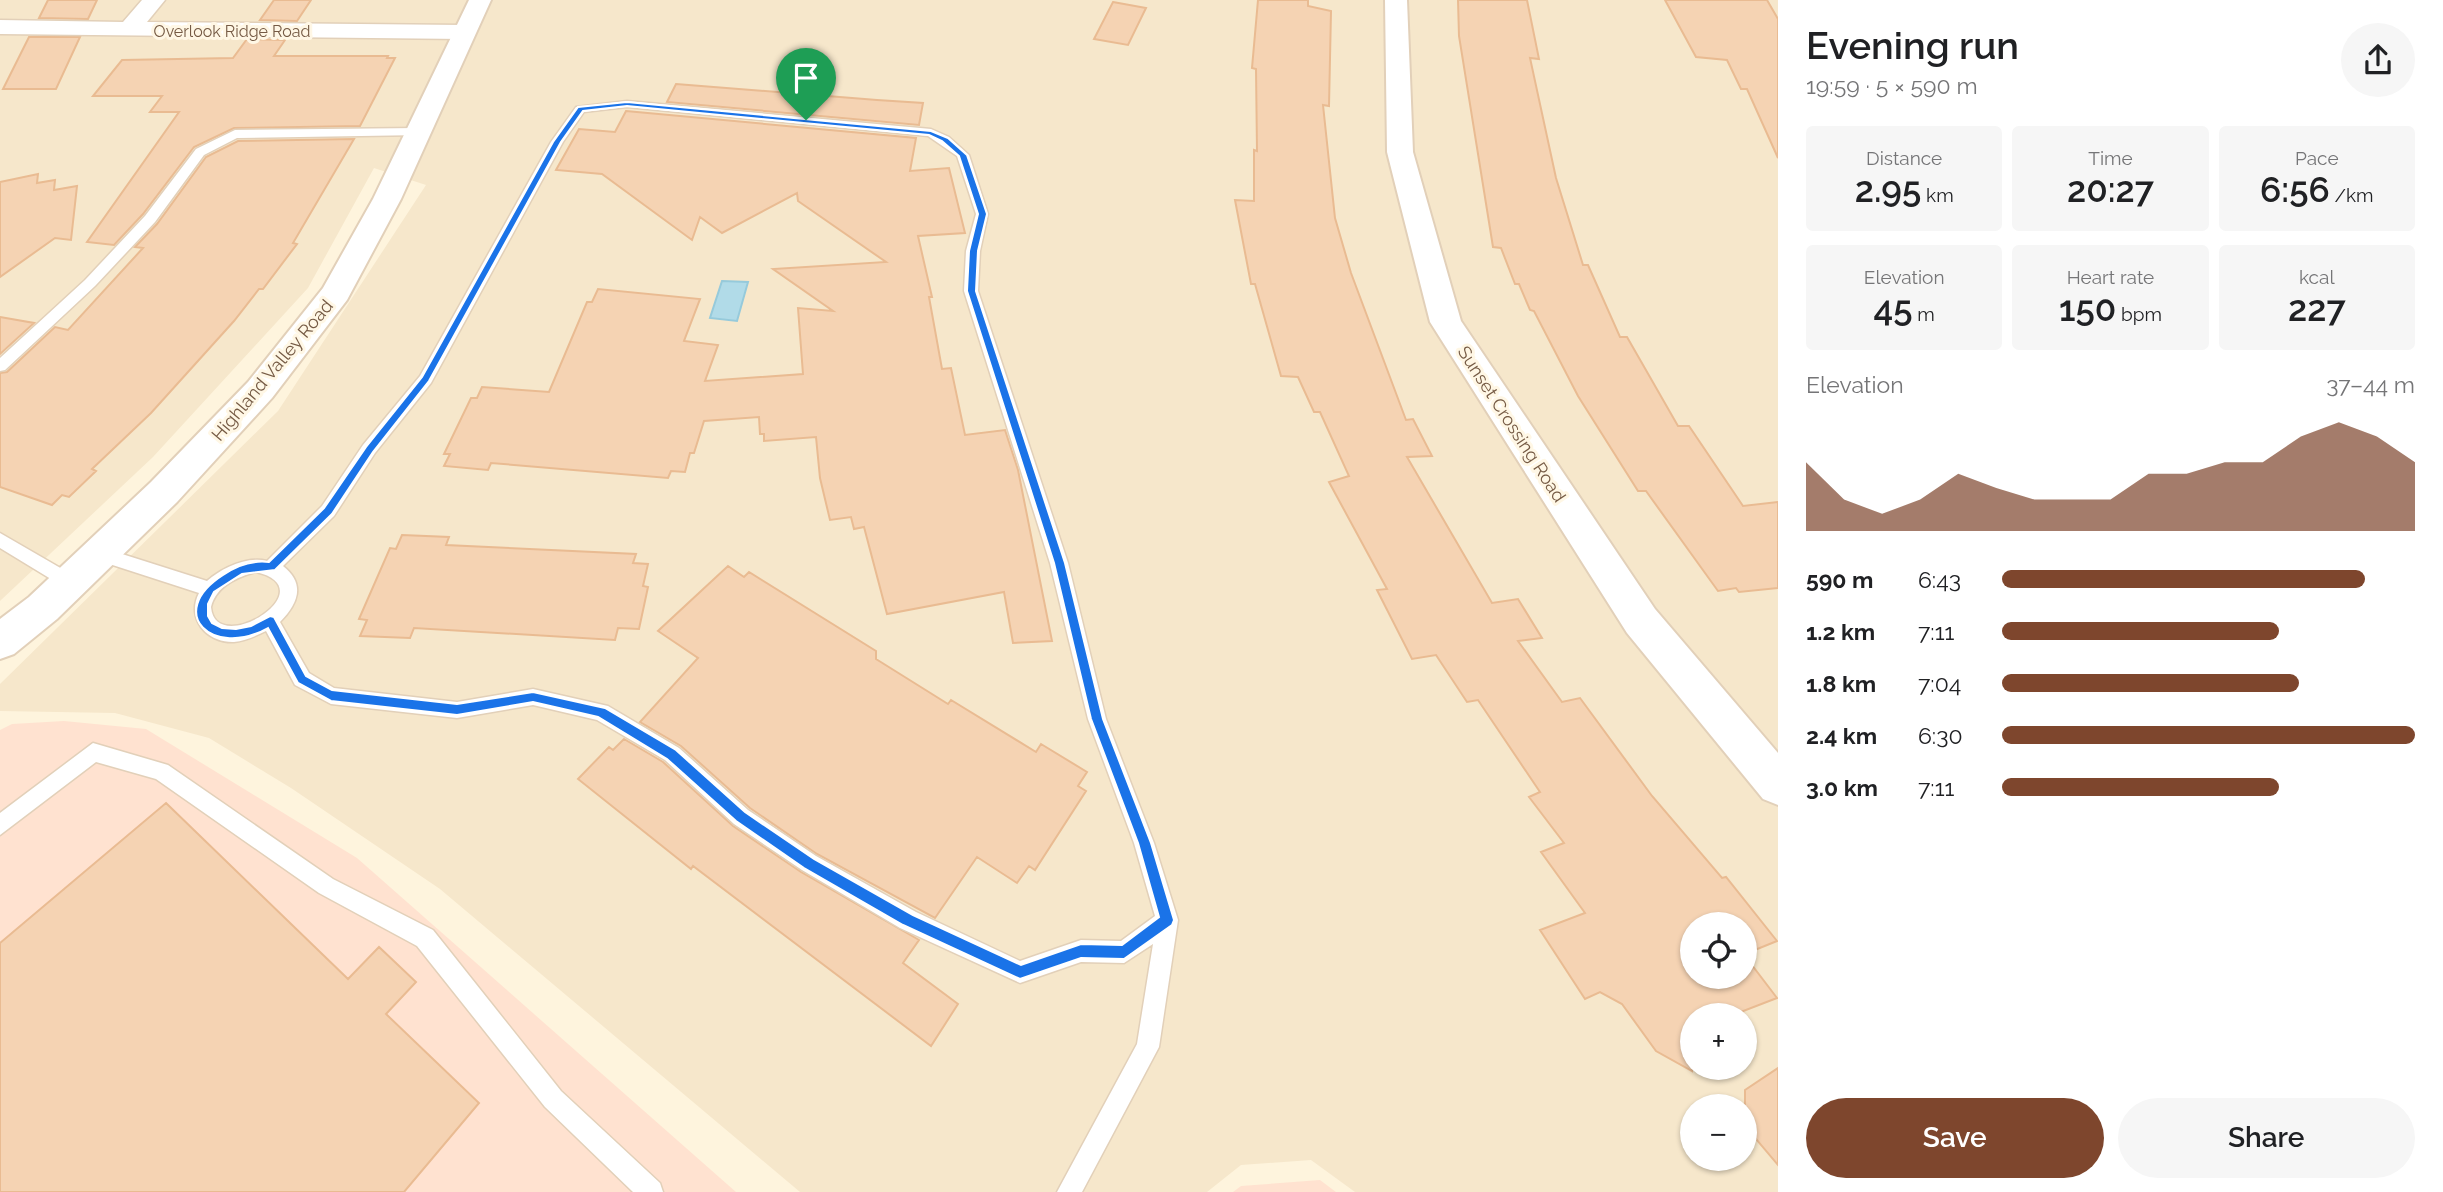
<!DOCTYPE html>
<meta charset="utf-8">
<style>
body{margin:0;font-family:Raleway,sans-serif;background:#f6f6f6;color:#202124;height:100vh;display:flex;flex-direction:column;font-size:26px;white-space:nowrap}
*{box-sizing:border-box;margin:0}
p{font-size:23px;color:#757577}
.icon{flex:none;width:38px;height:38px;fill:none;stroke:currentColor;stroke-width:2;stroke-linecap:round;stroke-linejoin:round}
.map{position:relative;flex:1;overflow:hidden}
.side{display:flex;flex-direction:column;background:#fff;width:665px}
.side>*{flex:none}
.tools{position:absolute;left:1680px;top:912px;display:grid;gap:14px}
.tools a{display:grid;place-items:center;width:77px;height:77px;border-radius:50%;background:#fff;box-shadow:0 2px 5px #0004;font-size:35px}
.pin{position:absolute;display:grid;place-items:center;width:60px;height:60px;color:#fff;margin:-72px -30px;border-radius:50% 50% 50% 0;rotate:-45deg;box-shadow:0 0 7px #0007}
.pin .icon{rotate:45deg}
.round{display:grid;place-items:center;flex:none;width:74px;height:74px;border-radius:37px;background:#f6f6f6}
.summary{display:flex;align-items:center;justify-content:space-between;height:119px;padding:0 28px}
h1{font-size:38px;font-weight:600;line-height:52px}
.metrics{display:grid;grid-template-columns:repeat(3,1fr);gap:10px;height:119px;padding:7px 28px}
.metrics div{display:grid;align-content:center;border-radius:7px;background:#f6f6f6;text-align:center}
.metrics b{font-size:35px;font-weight:600}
.metrics small{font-size:19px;font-weight:400}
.metrics p{font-size:19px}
.chart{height:196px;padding:14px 28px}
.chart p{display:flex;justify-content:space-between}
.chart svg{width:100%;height:126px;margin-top:7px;fill:#7e462d;opacity:.7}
.button{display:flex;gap:14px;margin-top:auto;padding:14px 28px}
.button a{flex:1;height:80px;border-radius:42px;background:#7e462d;color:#fff;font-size:28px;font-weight:600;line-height:80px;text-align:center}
.button a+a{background:#f6f6f6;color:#202124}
ul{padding:0 28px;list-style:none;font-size:23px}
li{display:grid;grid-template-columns:112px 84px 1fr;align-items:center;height:52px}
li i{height:18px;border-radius:9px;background:#7e462d}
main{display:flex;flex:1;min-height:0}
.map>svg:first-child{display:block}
.residential{fill:#f6e7cb;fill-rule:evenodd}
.commercial{fill:#ffe2d0}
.water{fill:#b1dbe8;stroke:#96cadb;stroke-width:2}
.building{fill:#f5d3b3;stroke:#e9bb92;stroke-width:2}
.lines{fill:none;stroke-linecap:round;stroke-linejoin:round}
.service-casing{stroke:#e2d0b9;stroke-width:3}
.minor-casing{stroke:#e2d0b9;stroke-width:3}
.tertiary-casing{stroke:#e2d0b9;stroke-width:4}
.service{fill:#fff;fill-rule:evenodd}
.minor{fill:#fff;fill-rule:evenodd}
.tertiary{fill:#fff;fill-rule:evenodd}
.route{fill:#1a73e8;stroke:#fff;stroke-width:2;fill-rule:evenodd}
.labels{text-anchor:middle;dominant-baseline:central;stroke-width:6;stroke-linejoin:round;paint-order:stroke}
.far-street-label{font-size:16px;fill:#755a44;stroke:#fff7e5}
.street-label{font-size:18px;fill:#755a44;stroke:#fff7e5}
</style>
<main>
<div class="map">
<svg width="1778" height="1192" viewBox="0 0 1778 1192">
<rect width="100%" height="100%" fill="#fef4dd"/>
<path class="residential" d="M0,0H1778V1192H1355L1311,1160L1241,1165L1207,1192H800L440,889L291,788L209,738L115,713L0,711V684L278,411L426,185L374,168L308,288L153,457L0,601ZM1692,924H1745V976H1692ZM1692,1015H1745V1068H1692ZM1692,1106H1745V1158H1692Z"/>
<path class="commercial" d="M64,721L146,729L357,858L736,1192H0V730L12,724Z
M1320,1180L1336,1192H1233L1241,1186Z"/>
<path class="water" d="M722,281L748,282L737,321L710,318Z"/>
<path class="building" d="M48,0H97L88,19L39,18Z
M274,0H311L297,21L260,20Z
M1258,0H1308V6L1331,11L1329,106L1323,105L1335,218L1351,273L1406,420L1413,419L1432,456L1407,457L1492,603L1518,599L1542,638L1518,641L1562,702L1580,698L1652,796L1722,878L1726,877L1777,941L1745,954V924H1692V976H1745V956L1777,998L1733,1015H1692V1071L1656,1051L1622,1004L1600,992L1585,999L1540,930L1585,913L1541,852L1564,843L1529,797L1540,792L1478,700L1467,702L1436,655L1412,659L1377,590L1387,589L1329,482L1349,476L1320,412H1314L1298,377L1281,376L1255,284H1251L1235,200L1254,201V150L1257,151L1256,69L1252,68Z
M1458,0H1527L1539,59L1530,58L1556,178L1583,265H1588L1620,337H1627L1678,426H1689L1743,506L1778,502V588L1739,592L1736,588L1718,591L1646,491H1638L1578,396L1534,311L1530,310L1519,284H1515L1501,248L1493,247L1459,36Z
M1665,0H1767L1778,19V158L1747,89H1741L1727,60L1696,57Z
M1113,2L1146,8L1128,45L1094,39Z
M29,37H80L56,89H3Z
M247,39L285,40L274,56H388L387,58H395L360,126L234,128L194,147L143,214L114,245L87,242L179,112H150L162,96H93L122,60L233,58Z
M676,84L877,100L923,103L919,125L667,102Z
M626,111L916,138L910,171L949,168L965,233L918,236L932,297H929L942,369L951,368L965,435L1005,430L1018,470L1052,641L1013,643L1004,592L887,614L864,527L854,529L851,517L830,520L820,478L816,437L764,441V434H760L759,417L704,421L694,453H690L685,472L671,471L668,478L491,463L488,470L444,466L450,454H444L471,398H477L482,387L549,392L587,302H592L598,289L700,299L684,341L718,345L705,381L803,374L798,308L833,311L773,269L886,262L798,201L797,193L722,233L700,217L692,240L602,174L556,170L579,129L615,132Z
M354,139L293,243L297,244L263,289H259L234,321L151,413L92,469L96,471L69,497L62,495L52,505L0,487V373L7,372L55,327L68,330L143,248L135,247L157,224L206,157L238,141Z
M38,174L37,183L55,180L54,190L77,186L71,240L55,238L0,277V182Z
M0,317L34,323L0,354Z
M402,535L449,537L446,545L636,554L633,563L648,564L643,586L648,587L639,629L618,628L615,640L414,628L410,638L360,636L367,620L359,619L390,548L396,549Z
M728,566L744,577L749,572L876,651V659L948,704L951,700L1036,752L1041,744L1087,772L1078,786L1086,791L1035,870L1029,866L1017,883L977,857L935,918L817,854L750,808L681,746L640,722L698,658L658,631Z
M624,739L663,762L733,826L801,872L919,940L903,963L958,1004L931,1046L693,866L691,869L578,779L609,747L613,750Z
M166,803L348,979L379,947L416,982L386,1014L479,1103L404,1192H0V943Z
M1778,1068V1165L1745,1126V1090Z"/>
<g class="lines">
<g class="service-casing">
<path id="service" d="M627,101L931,129L949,137L969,155L988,214L980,251L978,291L1068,563L1106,719L1154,843L1178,920L1159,1047L1082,1192H1057L1137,1044L1153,944L1124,963L1081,962L1020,983L900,928L802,870L734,824L665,760L597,720L533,705L457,718L331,704L295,685L266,631C256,636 245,641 234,642C206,643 186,618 199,593L94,559L92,554L94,549L100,547L207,581C222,568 247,556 267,561L322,506L363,445L420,376L551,142L576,107ZM627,107L928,136L957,156L976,214L966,251L964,291L1050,563L1088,719L1134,843L1155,916L1121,941L1081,940L1020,961L916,912L816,856L748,810L679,748L608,706L533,689L457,702L334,688L309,673L280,622C298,604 306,584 283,566L334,516L375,453L431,383L563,142L584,112ZM256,572C328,589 215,659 211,607C216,586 237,577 256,572Z
M418,128L422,129V135L237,138L204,155L155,222L95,286L5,370L0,371V358L85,280L145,216L196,149L235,130Z
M0,533L76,577L79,582L76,587H64L0,548Z
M93,743L168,765L333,879L433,930L561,1091L660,1183L663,1192H633L545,1107L417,946L319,893L156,779L96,762L0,835V813Z"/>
</g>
<g class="minor-casing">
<path id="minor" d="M142,0H165L147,22L464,25L472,27L475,32L472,37L464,39L0,34V20L123,22Z"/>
</g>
<g class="tertiary-casing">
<path id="tertiary" d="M469,0H491L401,199L347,300L272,398L177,502L57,619L14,654L0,659V619L29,597L151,482L248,382L323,288L373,199Z
M1385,0H1407L1413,152L1461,321L1655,609L1778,753V805L1763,799L1627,633L1430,322L1387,152Z"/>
</g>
<use href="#service" class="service"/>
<use href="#minor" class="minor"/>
<use href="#tertiary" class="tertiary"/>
</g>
<path class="route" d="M627,102L931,131L948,138L967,155L987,214L978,251L976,291L1065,563L1103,719L1151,843L1174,920L1172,925L1124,959L1081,958L1020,979L903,925L804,868L736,821L667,759L598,717L533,702L457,715L331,701L298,683L268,628C213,659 164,613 223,575C237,565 251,560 269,562L324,508L366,447L422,377L553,142L578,107ZM627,106L929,135L942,141L959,156L978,214L969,251L967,291L1054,563L1091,719L1138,843L1159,917L1122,945L1081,944L1021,965L913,915L814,859L745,812L676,750L605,708L533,692L457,704L332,690L306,676L274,617L270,616L251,626L236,629L222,628L212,623L208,616V604L214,592L242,574L275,570L332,514L373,452L429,381L561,142L583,111Z"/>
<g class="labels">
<g class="far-street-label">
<text x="232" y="31">Overlook Ridge Road</text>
</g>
<g class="street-label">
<text transform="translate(272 370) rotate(-50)">Highland Valley Road</text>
<text transform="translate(1512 424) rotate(57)">Sunset Crossing Road</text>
</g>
</g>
</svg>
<div class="tools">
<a><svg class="icon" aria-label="locate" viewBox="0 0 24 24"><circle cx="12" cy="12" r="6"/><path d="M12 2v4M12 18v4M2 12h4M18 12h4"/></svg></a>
<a>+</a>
<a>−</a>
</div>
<div class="pin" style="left:806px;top:120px;background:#1e9e55"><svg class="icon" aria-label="arrive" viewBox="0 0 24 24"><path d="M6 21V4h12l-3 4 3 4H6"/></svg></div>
</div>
<section class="side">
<div class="summary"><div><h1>Evening run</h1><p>19:59 · 5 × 590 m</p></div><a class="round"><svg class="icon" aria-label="share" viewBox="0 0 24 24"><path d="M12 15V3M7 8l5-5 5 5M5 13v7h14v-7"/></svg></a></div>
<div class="metrics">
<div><p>Distance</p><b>2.95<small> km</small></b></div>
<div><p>Time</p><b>20:27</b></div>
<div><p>Pace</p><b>6:56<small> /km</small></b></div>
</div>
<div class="metrics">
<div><p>Elevation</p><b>45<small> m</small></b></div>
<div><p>Heart rate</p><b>150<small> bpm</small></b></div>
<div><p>kcal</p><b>227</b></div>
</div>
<div class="chart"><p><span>Elevation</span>37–44 m</p>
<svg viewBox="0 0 160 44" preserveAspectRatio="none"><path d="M0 44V20L10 33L20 38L30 33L40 24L50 29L60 33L70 33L80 33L90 24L100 24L110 20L120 20L130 11L140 6L150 11L160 20V44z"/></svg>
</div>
<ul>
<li><b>590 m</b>6:43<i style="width:88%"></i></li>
<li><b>1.2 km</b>7:11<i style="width:67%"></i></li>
<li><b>1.8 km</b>7:04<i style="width:72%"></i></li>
<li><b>2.4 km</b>6:30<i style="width:100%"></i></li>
<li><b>3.0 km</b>7:11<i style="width:67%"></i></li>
</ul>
<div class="button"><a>Save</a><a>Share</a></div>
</section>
</main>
